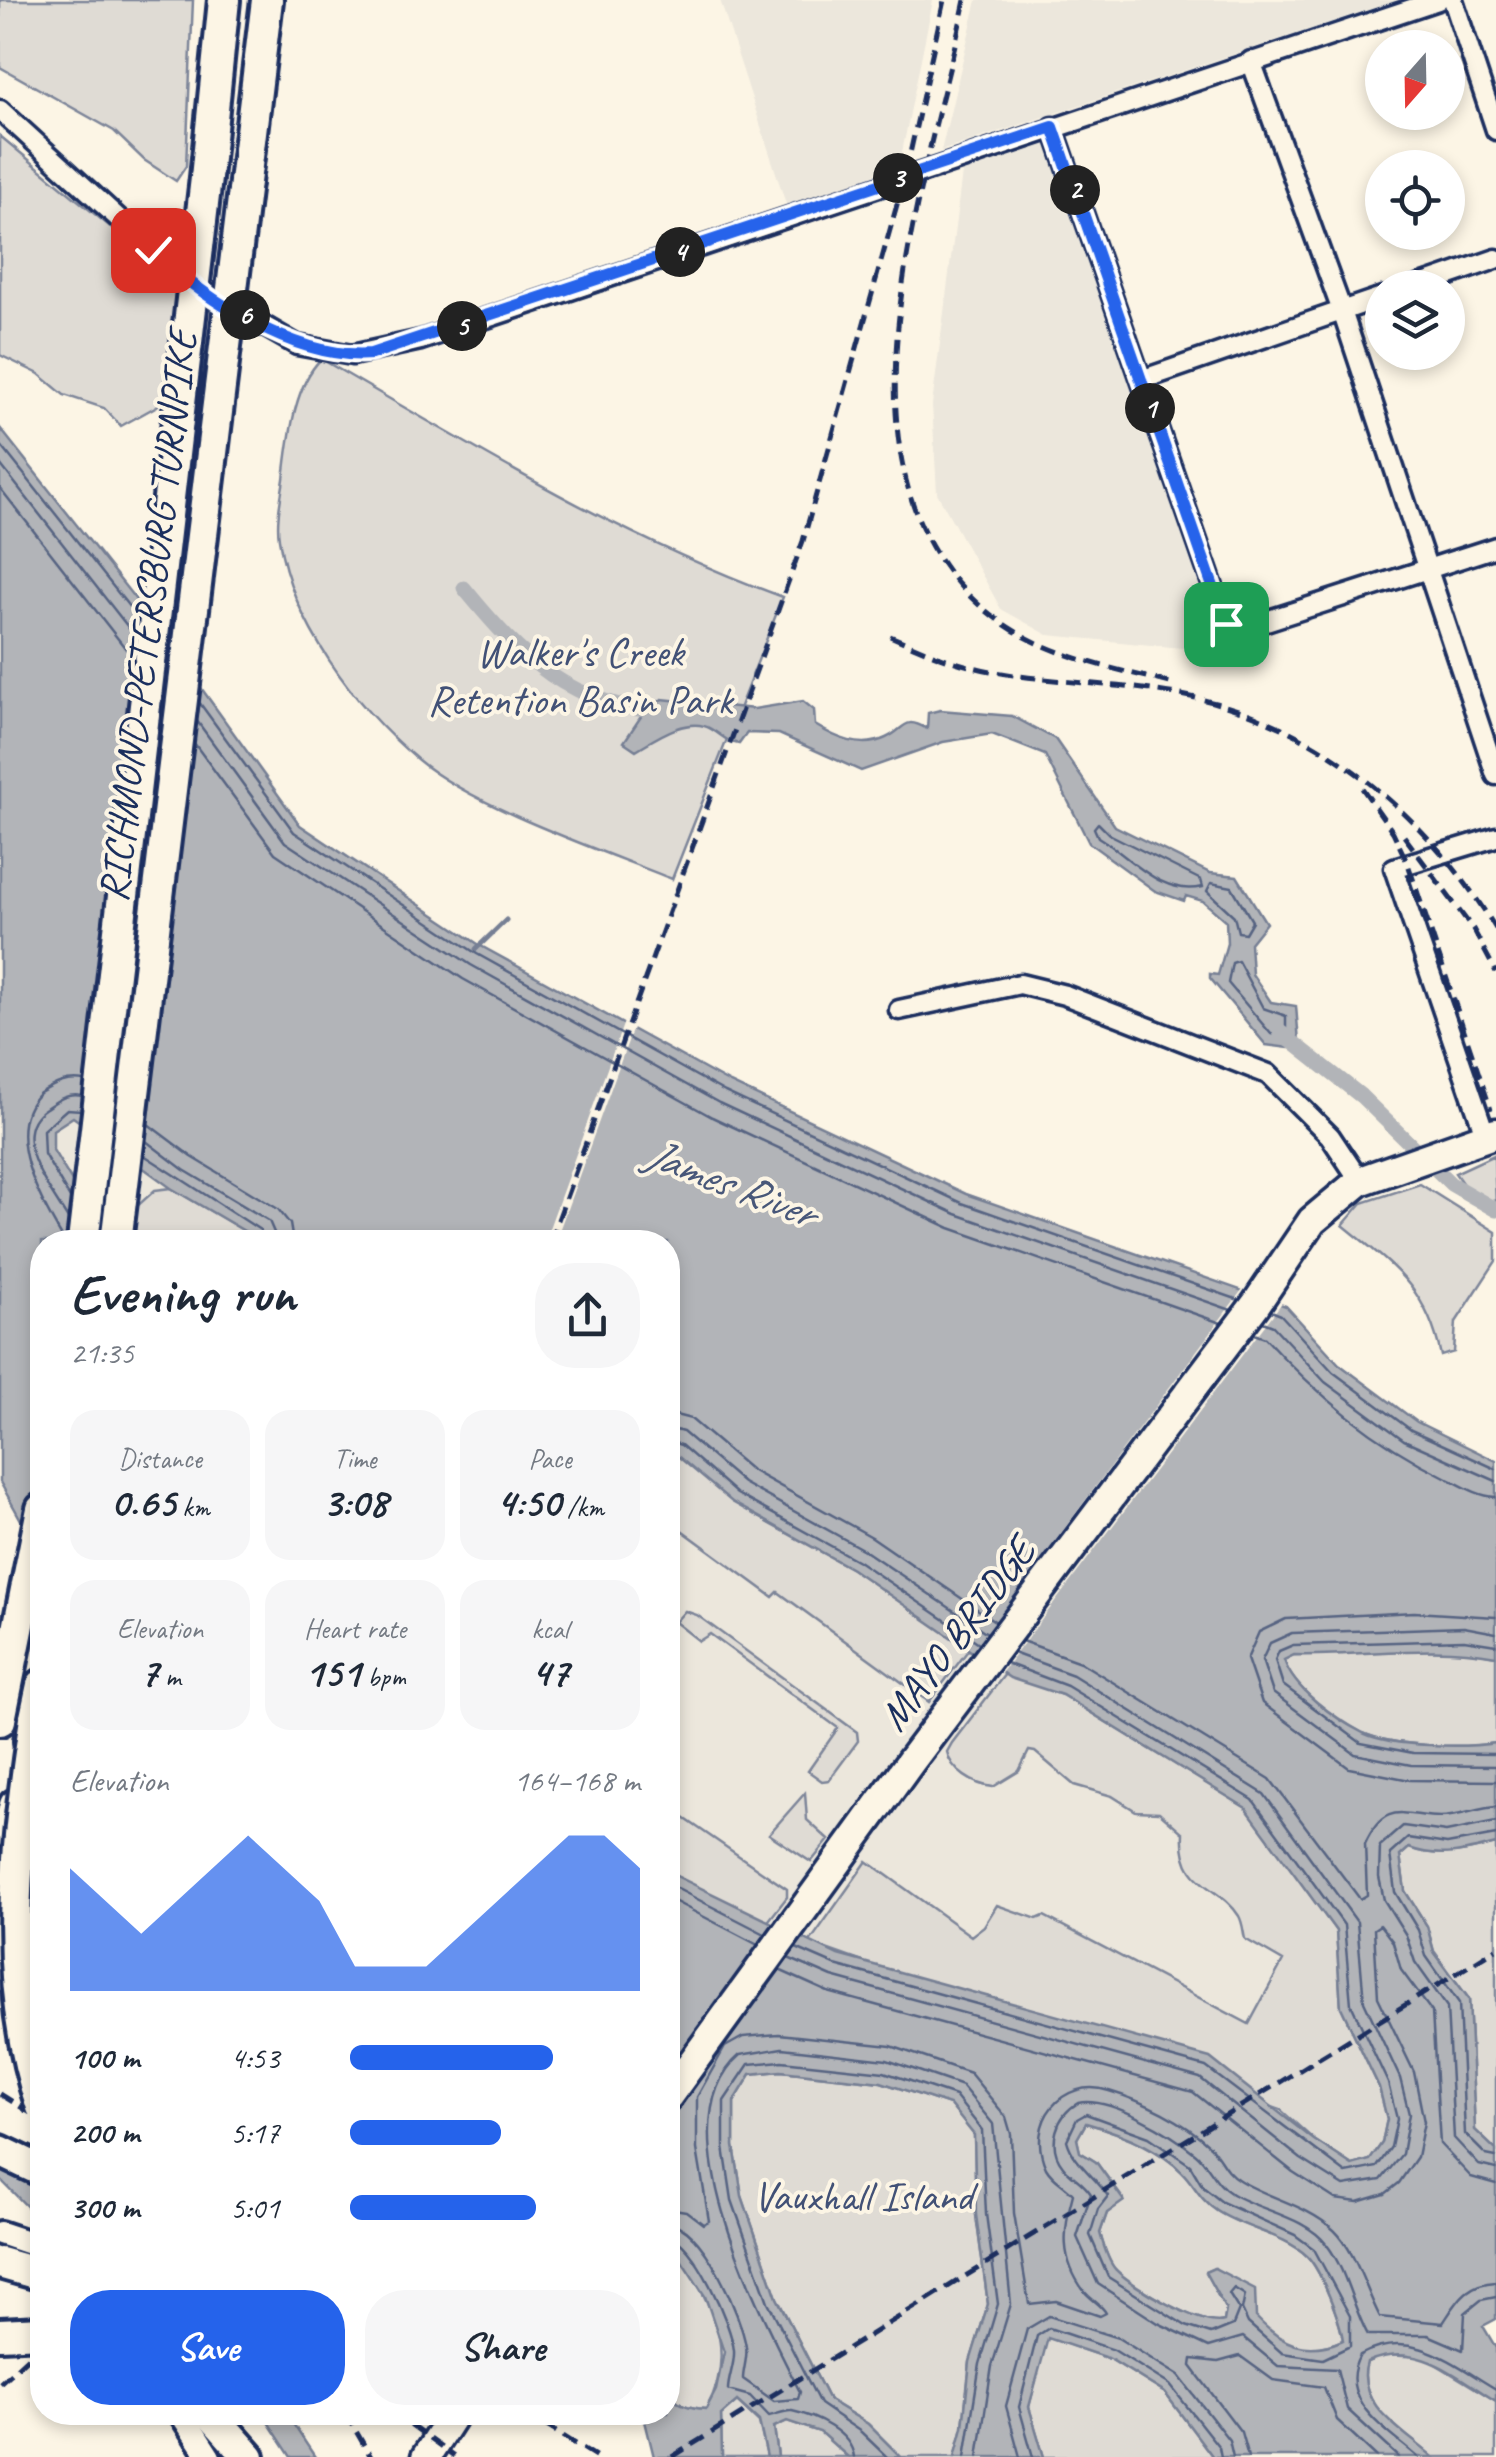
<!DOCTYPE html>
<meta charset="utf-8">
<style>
body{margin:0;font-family:Caveat,sans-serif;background:#f6f6f7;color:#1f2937;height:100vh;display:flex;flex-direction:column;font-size:38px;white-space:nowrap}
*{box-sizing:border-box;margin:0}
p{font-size:32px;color:#747a83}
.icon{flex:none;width:55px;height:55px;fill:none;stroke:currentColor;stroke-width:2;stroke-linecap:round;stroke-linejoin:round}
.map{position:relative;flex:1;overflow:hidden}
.details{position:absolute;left:30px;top:1230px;width:650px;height:1195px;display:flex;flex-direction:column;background:#fff;border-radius:40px;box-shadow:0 5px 15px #0003}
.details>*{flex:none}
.needle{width:65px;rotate:200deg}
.fabs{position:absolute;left:1365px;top:30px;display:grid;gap:20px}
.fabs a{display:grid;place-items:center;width:100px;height:100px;border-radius:50%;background:#fff;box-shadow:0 5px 15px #0003;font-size:50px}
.pin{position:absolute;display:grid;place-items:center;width:85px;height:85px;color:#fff;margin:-42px;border-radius:20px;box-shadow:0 5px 15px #0006}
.km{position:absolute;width:50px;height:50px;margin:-25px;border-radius:50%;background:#222;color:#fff;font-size:28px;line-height:50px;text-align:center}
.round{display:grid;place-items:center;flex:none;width:105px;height:105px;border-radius:40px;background:#f6f6f7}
.headline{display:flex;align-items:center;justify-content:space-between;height:170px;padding:0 40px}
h1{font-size:55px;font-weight:700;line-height:75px}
.figures{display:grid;grid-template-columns:repeat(3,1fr);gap:15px;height:170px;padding:10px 40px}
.figures div{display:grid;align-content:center;border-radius:25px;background:#f6f6f7;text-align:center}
.figures b{font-size:42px;font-weight:700}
.figures small{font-size:28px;font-weight:400}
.figures p{font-size:28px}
.chart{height:280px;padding:20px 40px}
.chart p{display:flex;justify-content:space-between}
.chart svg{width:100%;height:180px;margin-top:10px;fill:#2563eb;opacity:.7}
.cta{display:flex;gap:20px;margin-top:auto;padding:20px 40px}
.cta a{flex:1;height:115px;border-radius:40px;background:#2563eb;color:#fff;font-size:40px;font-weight:700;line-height:115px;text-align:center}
.cta a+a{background:#f6f6f7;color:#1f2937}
ul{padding:0 40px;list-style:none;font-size:32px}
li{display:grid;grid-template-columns:160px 120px 1fr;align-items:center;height:75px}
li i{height:25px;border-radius:12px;background:#2563eb}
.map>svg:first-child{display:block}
.built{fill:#ece7dc}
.green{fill:#dfdbd4;stroke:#7d8599;stroke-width:2.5}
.water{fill:#b2b4b8;stroke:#767f94;stroke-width:2.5;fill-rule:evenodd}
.pier{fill:#fcf5e5}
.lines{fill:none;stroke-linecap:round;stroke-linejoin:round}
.shore{stroke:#576482;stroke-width:2.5}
.stream{stroke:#767f94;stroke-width:5}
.canal{stroke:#b2b4b8;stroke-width:15}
.minor-casing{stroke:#1b2f5e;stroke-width:25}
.secondary-casing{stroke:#1b2f5e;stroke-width:30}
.primary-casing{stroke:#1b2f5e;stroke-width:35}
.motorway-casing{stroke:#1b2f5e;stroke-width:38}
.minor{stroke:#fcf5e5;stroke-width:18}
.secondary{stroke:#fcf5e5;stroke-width:22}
.primary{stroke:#fcf5e5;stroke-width:28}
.motorway{stroke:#fcf5e5;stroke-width:30}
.rail{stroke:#1b2f5e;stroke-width:5;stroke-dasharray:15 8;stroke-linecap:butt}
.motorway-bridge-casing{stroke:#1b2f5e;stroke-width:38;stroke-linecap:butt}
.motorway-bridge{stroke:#fcf5e5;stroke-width:30}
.route-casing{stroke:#fff;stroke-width:20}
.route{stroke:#2563eb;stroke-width:12}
.labels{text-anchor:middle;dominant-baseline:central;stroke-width:8;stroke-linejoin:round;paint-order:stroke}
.street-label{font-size:42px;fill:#1b2f5e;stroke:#fcf5e5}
.park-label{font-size:42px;fill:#425176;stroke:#fcf5e5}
.water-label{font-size:45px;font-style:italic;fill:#485779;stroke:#fcf5e5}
</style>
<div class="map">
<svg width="1496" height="2457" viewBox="0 0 1496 2457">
<rect width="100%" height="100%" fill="#fcf5e5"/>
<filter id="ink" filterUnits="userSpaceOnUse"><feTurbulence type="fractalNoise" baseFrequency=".01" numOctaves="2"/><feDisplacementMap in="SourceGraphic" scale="20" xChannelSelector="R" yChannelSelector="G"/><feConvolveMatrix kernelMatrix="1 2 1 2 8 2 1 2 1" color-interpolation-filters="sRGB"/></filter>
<g filter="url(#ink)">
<path class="built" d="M720,0H933L899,167L787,207Z
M977,0H1398L941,151Z
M1050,143L1223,652L1048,635L1001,609L937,493L932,405L962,173Z
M74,1117L171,1188L263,1242H108L53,1150V1130Z
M668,1448L1010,1678L1247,1808L1379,2087L838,1955L668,1872Z"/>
<path class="green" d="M0,0H193L186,166L176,181L144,160L114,131L0,67Z
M0,136L176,281L169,393L157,406L121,426L104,408L64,395L39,374L0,355Z
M321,359C472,446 618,537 783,597L672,879C602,851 474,807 418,760C355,707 292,623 279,539C276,520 281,499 284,479C289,440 293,387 321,359Z
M1494,1155L1496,1204L1467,1190L1455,1173Z
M1420,1184L1496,1232V1261L1456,1322L1454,1352L1441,1356C1427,1288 1393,1266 1343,1225L1362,1203Z
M171,1188L263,1242H130L134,1209L155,1190Z
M668,1448L767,1522L852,1569L969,1649L929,1702L778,1592L773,1597L668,1520Z
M685,1611L697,1615L857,1732L858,1741L829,1780L822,1781L808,1771L838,1728L710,1634L699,1641L675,1622Z
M1414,1650H1465L1496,1656V1743C1464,1748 1392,1747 1363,1733C1335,1718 1293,1689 1284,1660L1294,1655Z
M1005,1674L1062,1695L1247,1808L1336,1931L1341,2007L1379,2087L1387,2119L1382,2143L1370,2160L1352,2165L1314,2140L1281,2110L809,1943L867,1861L971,1936L984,1926L997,1905L1037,1919L1044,1916L1249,2024L1283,1961L1245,1939C1243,1931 1243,1923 1239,1916C1219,1884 1180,1888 1183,1833L1159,1812L1136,1811L1112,1796L1074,1785L1035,1752L1029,1751L1019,1771L993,1787C974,1785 951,1771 947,1752L952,1743Z
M805,1793L807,1820L829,1840L811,1862L769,1834Z
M668,1807L787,1889V1897L766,1924L668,1872Z
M1496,1844V2150L1475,2130L1469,1999L1434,1951L1427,1926L1405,1891L1400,1856L1409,1848C1439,1859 1466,1852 1496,1844Z
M781,2071L881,2082L950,2105L974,2135L976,2215L988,2304L970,2362L963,2427L955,2457H901L868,2424L829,2400L777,2298L742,2196L734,2146V2102L751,2074Z
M1086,2123C1118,2132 1158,2148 1182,2172C1195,2185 1200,2200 1217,2211C1244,2229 1284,2234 1307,2256C1321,2270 1340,2320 1343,2340C1280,2369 1250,2310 1215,2268L1205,2272L1226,2310L1224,2321C1203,2328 1133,2287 1116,2270C1108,2262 1103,2244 1100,2233L1107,2213L1124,2200L1096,2162L1080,2152L1077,2139Z
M668,2240C706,2294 742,2345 706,2409C689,2408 677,2405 668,2391Z
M1047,2337L1110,2359L1165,2393L1213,2457H1044L1029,2407Z
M1383,2355L1424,2357L1496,2401V2457H1433C1404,2431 1354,2404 1367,2362Z
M737,2401L759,2422L767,2457H722L721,2415Z
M787,2421L820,2432L848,2457H778L774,2427Z"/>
<path class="water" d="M0,428L155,624L300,825L481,946L730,1083L966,1194L1286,1306L1339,1364L1417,1422L1496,1461V1656C1429,1643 1362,1657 1294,1655L1284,1660C1293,1689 1335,1719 1363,1733C1393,1747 1464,1748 1496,1743V1844C1466,1852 1439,1859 1409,1848L1400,1856L1405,1891L1427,1926L1434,1952L1469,1999L1475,2130L1496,2150V2319L1483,2326L1496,2348V2401C1455,2376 1417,2340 1367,2362C1354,2404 1404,2431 1433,2457H1213L1165,2393L1110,2359L1048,2338L1029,2407L1044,2457H955L963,2427L970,2362L988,2304L976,2215L974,2135L950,2105L881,2082L781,2071L751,2074L734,2102V2146L742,2196L777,2298L829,2400L868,2424L901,2457H848L820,2432L787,2421L774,2427L778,2457H767L759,2421L737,2401L721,2415L722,2457H654L643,2413L668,2412V2391C677,2405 689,2408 706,2409L716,2390L724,2352L705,2296L668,2240V1872L838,1955L1210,2058L1314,2140L1352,2165L1370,2160L1382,2143L1387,2119L1379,2087L1341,2007L1336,1931L1246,1808L1062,1695L1010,1678L852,1569L732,1502L668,1448V1242H263L171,1188L73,1117L53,1130V1150L108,1242H42V1558L0,1482ZM1086,2123C1118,2132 1159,2148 1182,2172C1195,2185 1200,2200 1217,2211C1244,2229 1284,2234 1307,2256C1321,2270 1340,2320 1343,2340C1307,2356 1282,2345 1256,2317L1255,2289L1214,2268L1205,2272L1226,2310L1224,2321C1203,2328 1132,2287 1116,2270C1108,2262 1103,2244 1100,2233L1107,2213L1124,2201L1096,2162L1080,2152L1077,2139Z
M662,699L754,709L803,701L814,710L815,725C836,738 861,750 886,738C906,729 903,715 927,729L928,713L940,710L1012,716L1055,739L1115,826L1210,873L1237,876L1266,923L1250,943L1252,974L1271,1002L1296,1006L1299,1042L1289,1048L1266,1045L1210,978V974L1218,975L1227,943L1226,921L1203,901L1186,896L1184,901L1155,891L1089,843L1045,755L992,734L943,742L861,771L779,734L747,733L739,744C725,741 723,736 711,729C689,715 656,738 636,750L624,742L642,715Z
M0,2135L42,2196V2222L0,2179Z
M262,2413H286L315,2457H291Z"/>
<path class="pier" d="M625,1019L634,1025L555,1242H544Z
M1245,1286L1284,1300L999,1676L970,1655Z
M774,1922L805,1935L668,2121V2066Z"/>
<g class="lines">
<path class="shore" d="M0,444L138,618
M0,464L135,636
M0,488L133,658
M199,702L294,832L477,954L725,1092L962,1203L1239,1300
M197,721L285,842L471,965L719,1103L956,1214L1231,1310
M194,743L275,853L463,979L712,1117L950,1228L1221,1323
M1098,823L1109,834L1201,880L1203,887C1161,897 1131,857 1098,837L1094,828Z
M1211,883L1232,887L1252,921L1245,933L1238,932L1234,916L1207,891Z
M1238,961L1263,1008L1286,1016V1036L1271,1034L1228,983L1232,963Z
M148,1124L192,1157L278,1209L290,1224L293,1242
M146,1141L184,1170L269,1221L278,1242
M144,1155L260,1230L266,1242
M70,1198L44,1154L43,1130L67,1109L81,1110
M68,1219C51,1190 5,1134 46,1108C58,1100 67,1093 82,1096
M65,1242C41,1202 0,1130 40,1093C55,1084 66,1078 84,1081
M1271,1311L1281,1315L1333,1372L1411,1430L1496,1469
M1263,1322L1273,1326L1325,1382L1404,1440L1496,1481
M1254,1334L1265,1338C1318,1396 1374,1442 1445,1477C1461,1485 1477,1496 1496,1497
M668,1413L691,1419L751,1470L872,1537L996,1622
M668,1428L683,1432L743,1483L864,1550L987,1633
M668,1441L681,1445L737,1494L858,1561L979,1643
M1496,1617L1414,1612L1286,1619L1259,1632L1247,1659L1262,1703L1349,1768L1410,1780L1496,1781
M1496,1633L1464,1627L1292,1633L1270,1643L1262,1660L1273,1693L1355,1754L1411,1765L1496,1766
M1022,1641L1080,1662L1270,1779L1360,1899L1367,1895L1365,1844C1386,1798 1406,1817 1440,1817C1459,1817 1477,1808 1496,1807
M1496,1645L1464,1640L1293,1645L1279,1651L1275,1660L1283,1685L1361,1743L1413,1753L1496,1754
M1496,1822L1446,1832L1403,1826L1380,1846L1379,1877L1384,1900L1406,1935L1415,1962L1447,2007L1454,2138L1479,2165L1496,2169
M1496,1835L1447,1844L1408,1838L1390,1854L1395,1892L1418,1930L1426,1956L1459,2003L1465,2134L1486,2155L1496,2157
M668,1884L765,1934
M668,1898L758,1945
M796,1948L835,1965L1206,2067L1346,2173L1377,2167L1391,2147L1397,2119L1388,2083L1351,2004L1344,1925L1253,1800L1067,1686L1006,1663
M788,1958L832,1977L1200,2078L1301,2159L1344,2186L1381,2180L1402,2154L1409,2114L1400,2078L1364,2001L1357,1922L1264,1794L1073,1675L1013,1653
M779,1970L828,1992L1193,2092L1293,2172L1335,2199L1358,2202L1385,2194L1399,2183L1417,2157L1424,2122L1414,2072L1378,1997L1374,1929L1380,1925L1393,1942L1401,1970L1432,2012L1440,2144L1471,2177L1496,2184
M1086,2114L1149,2137L1190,2165L1203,2187L1222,2202L1295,2235L1314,2249L1350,2316V2346L1323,2359L1282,2353L1248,2323L1242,2310L1245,2295L1234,2288L1229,2294L1239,2310L1233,2325L1211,2334L1186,2326L1108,2277L1090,2235L1098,2209L1108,2196C1095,2176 1073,2163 1067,2140L1077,2119Z
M668,2208L686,2211L703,2224L709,2221L697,2149V2097L725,2047L743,2037L779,2034L891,2046L970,2073L1006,2117L1011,2134L1014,2213L1029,2304L1056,2301L1100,2316L1106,2313C1101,2304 1091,2300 1084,2291C1060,2259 1063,2230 1073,2194C1065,2185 1053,2180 1046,2168C1025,2123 1062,2076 1109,2091C1143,2101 1184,2121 1210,2146C1221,2158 1224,2171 1239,2180C1270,2199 1307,2205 1334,2230C1356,2251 1366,2291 1380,2317L1443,2323C1457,2302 1466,2283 1496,2282
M668,2223C703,2225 741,2315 746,2347C748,2357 743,2369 743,2379L774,2401L798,2399L800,2392C763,2318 659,2125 740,2055L782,2048L887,2060L962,2086L993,2124L1011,2304L992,2366L978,2457
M668,2236C693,2239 732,2325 734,2351C735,2364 728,2378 728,2390L750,2396L769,2416C776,2415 785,2410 792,2411C815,2416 851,2432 854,2457
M887,2457L861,2432L820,2404L768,2302L732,2200L724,2147V2101L749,2064L782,2061L884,2072L955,2096L982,2130L986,2214L998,2304L980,2364L965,2457
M1020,2457L1006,2406L1027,2329L1049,2316L1118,2338L1179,2376L1229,2440L1233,2457
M1033,2457L1019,2407L1037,2336L1049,2328L1114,2350L1170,2385L1219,2447L1221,2457
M1248,2457L1241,2432L1191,2366L1192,2359L1218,2362L1240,2356L1273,2380L1324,2387L1337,2420L1377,2457
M1399,2457L1347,2409L1337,2369L1278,2366L1243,2337L1209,2347L1158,2323L1098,2284L1077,2237L1091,2194C1083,2181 1071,2177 1063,2166C1046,2145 1057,2115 1078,2103C1110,2096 1172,2134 1196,2154C1211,2167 1214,2183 1232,2194C1261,2211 1306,2217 1327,2245C1347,2271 1353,2308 1368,2335H1428L1463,2350L1465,2313L1481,2300L1496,2297
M1418,2457C1387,2430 1335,2400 1360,2355C1412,2327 1453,2364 1496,2389"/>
<path class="stream" d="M476,949L506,920"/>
<path class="canal" d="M464,588C522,659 570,707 667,712
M1280,1032L1361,1096L1451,1184L1496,1210"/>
<g class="minor-casing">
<path id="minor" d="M1453,0L1496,130
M1251,61L1342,311L1496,775
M0,110L188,282L297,345L352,355L421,340L1438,0
M1053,127L1226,624L1241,629L1496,547
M1412,288L1496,259
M1141,380L1382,297
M899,1010L1020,984L1065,995L1268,1074L1330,1136L1360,1181
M1486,1137L1394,868L1496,837"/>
</g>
<g class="secondary-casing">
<path id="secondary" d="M0,2233L42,2247
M180,2412L209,2457"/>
</g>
<g class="primary-casing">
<path id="primary" d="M668,2096L911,1761L1256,1304L1312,1221L1360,1181L1496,1133
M426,2457L455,2412"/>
</g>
<g class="motorway-casing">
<path id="motorway" d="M206,178L224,0
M245,182L267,0
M0,1720L42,1509
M30,1741L42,1685
M0,1860L15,1805
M0,2151L42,2171
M0,2263L42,2275
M0,2334L42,2332
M209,2412L249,2457"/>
</g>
<use href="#minor" class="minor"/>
<use href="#secondary" class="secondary"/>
<use href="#primary" class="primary"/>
<use href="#motorway" class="motorway"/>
<path class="rail" d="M965,0C927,185 806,502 1013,630C1061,659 1117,669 1170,683
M890,636C916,647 942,659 969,666C1042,685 1121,681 1196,698C1324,727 1429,818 1496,929
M1362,788L1393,832L1408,864L1491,1110
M1404,836L1473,929L1496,972
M550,1242L803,541L905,176L944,0
M0,1953L42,2005
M0,2094L42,2120
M0,2383L42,2344
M345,2412L371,2457
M392,2412L454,2457
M524,2412L597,2457
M672,2457L1496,1949"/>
<g class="motorway-bridge-casing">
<path id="motorway-bridge" d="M83,1242L206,178
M116,1242L245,182
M35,1719C15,1848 0,1984 42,2107"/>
</g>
<use href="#motorway-bridge" class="motorway-bridge"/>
</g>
</g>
<g class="lines" filter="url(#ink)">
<g class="route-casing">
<path id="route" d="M153,250C205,300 296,360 371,354L1053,127L1226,624"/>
</g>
<use href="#route" class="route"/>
</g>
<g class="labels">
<g class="street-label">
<text transform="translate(148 616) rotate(-83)">RICHMOND-PETERSBURG TURNPIKE</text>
<text transform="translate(957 1634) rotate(-53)">MAYO BRIDGE</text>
</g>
<g class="park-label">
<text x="580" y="652">Walker's Creek<tspan x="580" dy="48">Retention Basin Park</tspan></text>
<text x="863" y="2196">Vauxhall Island</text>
</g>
<g class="water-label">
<text transform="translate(730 1183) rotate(21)">James River</text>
</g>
</g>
</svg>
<div class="fabs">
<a><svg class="needle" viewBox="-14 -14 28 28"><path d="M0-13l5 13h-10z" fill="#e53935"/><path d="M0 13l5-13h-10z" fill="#747a83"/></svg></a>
<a><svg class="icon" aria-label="locate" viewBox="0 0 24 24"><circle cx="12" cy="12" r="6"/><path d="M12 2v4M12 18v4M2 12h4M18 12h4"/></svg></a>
<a><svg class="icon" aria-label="layers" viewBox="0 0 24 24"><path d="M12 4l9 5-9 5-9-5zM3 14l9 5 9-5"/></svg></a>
</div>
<div class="pin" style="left:1226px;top:624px;background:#1e9e55"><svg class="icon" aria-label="arrive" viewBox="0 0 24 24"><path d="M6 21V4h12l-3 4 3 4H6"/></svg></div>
<div class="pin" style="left:153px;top:250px;background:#d93025"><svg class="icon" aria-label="check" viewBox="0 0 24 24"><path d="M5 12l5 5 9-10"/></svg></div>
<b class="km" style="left:1150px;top:408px">1</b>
<b class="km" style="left:1075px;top:190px">2</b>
<b class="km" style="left:898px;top:178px">3</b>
<b class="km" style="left:680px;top:252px">4</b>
<b class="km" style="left:462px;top:326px">5</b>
<b class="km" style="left:245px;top:315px">6</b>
<section class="details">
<div class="headline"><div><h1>Evening run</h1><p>21:35</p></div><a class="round"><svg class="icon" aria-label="share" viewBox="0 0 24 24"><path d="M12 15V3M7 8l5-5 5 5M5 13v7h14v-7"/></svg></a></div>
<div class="figures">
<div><p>Distance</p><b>0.65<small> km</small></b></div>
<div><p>Time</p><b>3:08</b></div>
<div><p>Pace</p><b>4:50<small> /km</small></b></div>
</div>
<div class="figures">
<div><p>Elevation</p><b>7<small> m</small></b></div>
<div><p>Heart rate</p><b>151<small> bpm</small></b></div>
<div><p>kcal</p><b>47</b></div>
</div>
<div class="chart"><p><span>Elevation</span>164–168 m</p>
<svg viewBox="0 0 160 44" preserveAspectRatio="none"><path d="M0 44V14L10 22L20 30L30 22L40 14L50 6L60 14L70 22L80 38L90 38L100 38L110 30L120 22L130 14L140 6L150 6L160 14V44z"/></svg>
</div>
<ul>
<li><b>100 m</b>4:53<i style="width:70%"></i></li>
<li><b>200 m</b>5:17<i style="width:52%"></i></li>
<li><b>300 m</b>5:01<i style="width:64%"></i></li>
</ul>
<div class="cta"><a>Save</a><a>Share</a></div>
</section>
</div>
